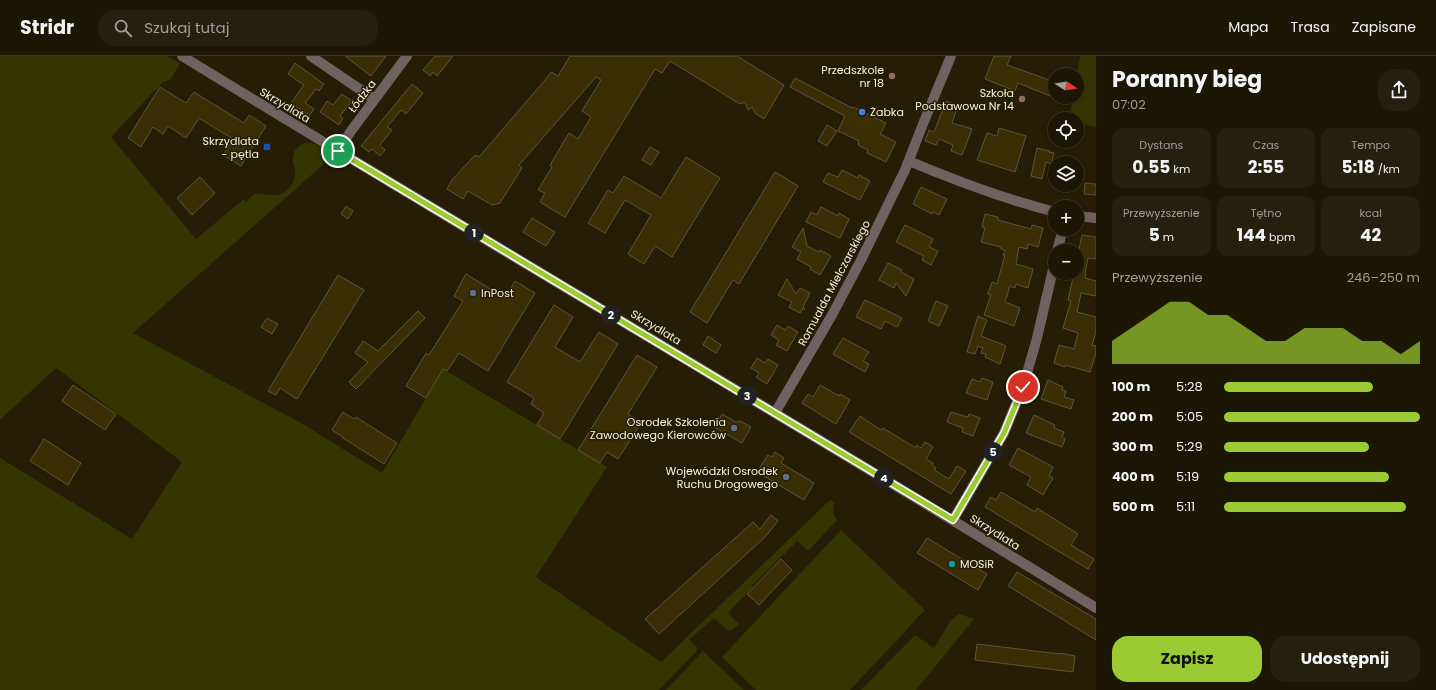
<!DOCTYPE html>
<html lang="pl">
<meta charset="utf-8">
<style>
body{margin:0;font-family:Poppins,sans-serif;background:#251f0e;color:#f1f3f6;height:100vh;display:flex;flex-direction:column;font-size:15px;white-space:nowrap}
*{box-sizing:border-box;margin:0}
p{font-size:13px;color:#a09f9a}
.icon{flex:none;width:22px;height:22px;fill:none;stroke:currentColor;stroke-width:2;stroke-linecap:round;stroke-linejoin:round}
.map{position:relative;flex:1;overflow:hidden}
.panel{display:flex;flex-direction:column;background:#1c1604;width:340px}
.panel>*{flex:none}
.needle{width:26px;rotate:102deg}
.controls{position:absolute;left:1048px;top:12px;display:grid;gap:8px}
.controls a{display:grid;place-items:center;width:36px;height:36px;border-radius:50%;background:#1c1604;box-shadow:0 2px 6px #0003,0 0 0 1px #3a3526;font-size:20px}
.pin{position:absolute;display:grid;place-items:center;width:34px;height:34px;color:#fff;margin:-17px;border:2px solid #fff;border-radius:50%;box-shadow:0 1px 4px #0007}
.km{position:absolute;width:20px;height:20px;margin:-10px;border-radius:50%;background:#222;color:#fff;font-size:11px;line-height:20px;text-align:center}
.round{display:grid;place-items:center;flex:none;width:42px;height:42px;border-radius:16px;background:#251f0e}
.headline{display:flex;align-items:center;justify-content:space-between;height:68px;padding:0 16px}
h1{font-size:22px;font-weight:700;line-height:30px}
.figures{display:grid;grid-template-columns:repeat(3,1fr);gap:6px;height:68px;padding:4px 16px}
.figures div{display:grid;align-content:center;border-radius:10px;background:#251f0e;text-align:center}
.figures b{font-size:17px;font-weight:700}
.figures small{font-size:11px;font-weight:400}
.figures p{font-size:11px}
.chart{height:112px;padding:8px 16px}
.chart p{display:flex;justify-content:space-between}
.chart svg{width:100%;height:72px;margin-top:4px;fill:#9bcb33;opacity:.7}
.primary-button{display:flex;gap:8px;margin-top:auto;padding:8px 16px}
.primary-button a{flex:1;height:46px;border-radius:16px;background:#9bcb33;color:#111;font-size:16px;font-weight:700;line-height:46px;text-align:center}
.primary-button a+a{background:#251f0e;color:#f1f3f6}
ul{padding:0 16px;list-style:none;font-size:13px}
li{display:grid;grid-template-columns:64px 48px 1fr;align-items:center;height:30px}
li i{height:10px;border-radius:5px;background:#9bcb33}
header{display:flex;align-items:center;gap:24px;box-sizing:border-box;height:56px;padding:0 20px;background:#1c1604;border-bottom:1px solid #3a3526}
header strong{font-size:19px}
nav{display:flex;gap:22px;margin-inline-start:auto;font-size:14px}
.search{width:280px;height:36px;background:#251f0e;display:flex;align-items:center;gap:10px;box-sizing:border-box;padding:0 14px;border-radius:16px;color:#a09f9a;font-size:15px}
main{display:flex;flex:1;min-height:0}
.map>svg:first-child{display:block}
.green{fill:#343602}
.building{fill:#3b2e05;stroke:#5d543b}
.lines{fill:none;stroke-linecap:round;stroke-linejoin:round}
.minor{stroke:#706260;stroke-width:10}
.route-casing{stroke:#fff;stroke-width:8}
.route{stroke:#9bcb33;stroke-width:5}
.education-dot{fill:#8d6e63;stroke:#251d05;stroke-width:1.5}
.shop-dot{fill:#3f7fe0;stroke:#251d05;stroke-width:1.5}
.transit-dot{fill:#1a4fb4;stroke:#251d05;stroke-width:1.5}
.service-dot{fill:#5c6f8a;stroke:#251d05;stroke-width:1.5}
.culture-dot{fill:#0f9aa8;stroke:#251d05;stroke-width:1.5}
.labels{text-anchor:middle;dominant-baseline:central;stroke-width:3;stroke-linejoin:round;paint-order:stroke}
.poi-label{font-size:11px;fill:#f6f1e2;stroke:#251d05;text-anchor:end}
.street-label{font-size:11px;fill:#f6f1e2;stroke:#251d05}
</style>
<header>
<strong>Stridr</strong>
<div class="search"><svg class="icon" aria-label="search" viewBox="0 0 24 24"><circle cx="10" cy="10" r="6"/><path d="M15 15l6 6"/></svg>Szukaj tutaj</div>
<nav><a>Mapa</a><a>Trasa</a><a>Zapisane</a></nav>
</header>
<main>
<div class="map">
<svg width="1096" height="634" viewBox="0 0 1096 634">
<rect width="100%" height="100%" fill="#251d05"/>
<path class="green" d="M0,0H166L180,7L171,23L162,27L111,81L196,183L244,143L246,146C248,144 251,141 253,139C262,134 272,145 286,135C292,131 296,122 295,114C294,110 292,106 293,102C293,97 295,94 298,91C308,80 324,93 334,99L133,277L301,367L382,417L443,313L607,411L536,521L661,606L830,444L834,446L833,457L837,464L808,495L797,485L752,530L753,531L728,557L739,568L730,575L727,574L714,562L689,584L698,592L696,596L659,634H0V402L132,483L182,406L56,312L0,364Z
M1080,0H1096V71L1077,67V63H1069L1073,41H1077V19Z
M841,474L925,554L850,634H756L722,601Z
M959,558L974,563L916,634H861L915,579L934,592L951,564Z
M703,595L744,634H666Z"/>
<path class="building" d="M345,0H386L371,20Z
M435,0H453L437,20L433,16L430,20L423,14Z
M570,0H737L784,29L764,63L755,57L752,51L748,54L745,46L740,48L670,5L662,17L655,13L565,161L540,146L545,137L538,134L552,111L550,109L569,77L578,83L591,61L582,55L601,24L596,21L519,109L522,112L500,147L492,149L468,135L463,143L447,133L452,124L475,99L479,101L545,24L551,16L558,20Z
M994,0H1011L1007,9L1055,26V42L1018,27L1015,35L985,23Z
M295,7L324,28L319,35L316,33L305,47L314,53L309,60L291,47L304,29L288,18Z
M795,22L852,52L853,51L886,67L880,78L896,86L886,106L867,97L868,94L858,89L859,85L838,75L845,60L790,31Z
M412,28L423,37L406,58L401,54L387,71L392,74L380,89L385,94L380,100L372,93L369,96L361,90Z
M160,31L186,47L194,36L244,67L249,59L266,70L241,110L223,99L233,83L199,62L186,82L168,70L163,78L153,71L141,91L128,82Z
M342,38L352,45L340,60L343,62L339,69L320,56L327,45L333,49Z
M946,45L958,49L952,67L972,73L962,99L951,95L953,89L939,83L936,89L925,85L929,74L934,76Z
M827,69L837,75L827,90L818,85Z
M999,72L1026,80L1015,116L977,104L987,77L997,80Z
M650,91L659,96L651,109L642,104Z
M1037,92L1049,95V96L1054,97L1051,108L1046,106L1042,123L1031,120Z
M686,101L720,122L672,201L655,190L644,208L628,198L651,159L625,144L605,177L588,167L608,134L613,137L624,120L661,142Z
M842,114L858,122L859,119L870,125L860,144L823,126L828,117L838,121Z
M775,116L798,130L739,228L733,224L707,267L690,256Z
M200,121L215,137L192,159L177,142Z
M1085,127L1096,128V139L1084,138Z
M921,131L947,143L939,159L933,156L932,158L913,148Z
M346,150L353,155L348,163L341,158Z
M821,151L838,160L839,157L849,163L840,182L806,166L811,156L817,159Z
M985,158L998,161V164L1031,173L1032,169L1043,172L1038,191L1028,188L1027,193L1019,191L1016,208L1033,213L1028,232L1016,228L1015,232L1010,230L1005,246L1020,252L1014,270L984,259L991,239L988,238L992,226L997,228L1005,199H1003L1005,194L1001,193V191L981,186L985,172L982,171Z
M532,162L555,176L546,190L523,176Z
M905,169L933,183L929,191L938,195L931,209L922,204L924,200L896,186Z
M803,172L807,190L819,196L820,194L831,200L820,219L810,213L811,211L797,203L801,196L792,191Z
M1082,179L1096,181V203L1088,202L1085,218H1086L1085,222L1096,225V240L1081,237L1077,256L1096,261V275L1092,289L1096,290V297L1090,316L1065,309V311L1054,307L1059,289L1074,293L1078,277L1063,272L1071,245L1068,244L1074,217H1077V203Z
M888,207L902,214L901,216L914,223L906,240L896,227L894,232L879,224Z
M466,218L505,242L515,225L535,237L488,315L459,297L447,315L443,313L426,342L406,330L426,297L429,299L463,245L454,240Z
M338,219L364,234L297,343L280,332L276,339L268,335Z
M787,223L796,238L800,232L810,237L803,251L805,254L803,252L800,257L789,251L792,246L778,239Z
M865,244L902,262L897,271L885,265L881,273L856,261Z
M936,245L948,250L939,270L928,265Z
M554,249L573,261L555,291L580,306L599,276L618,288L560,383L537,369L544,357L531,348L534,342L507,326Z
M418,255L425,262L356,333L349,326L368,306L355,297L363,285L378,295Z
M978,260L987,264L981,280L1006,290L1000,308L985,301L986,298L981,297L983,292L978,290L975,298L967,296Z
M267,262L278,268L272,278L261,271Z
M777,269L785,274L788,270L798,276L787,295L776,289L779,284L771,279Z
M708,280L721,289L716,297L703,289Z
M843,282L869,296L863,305L869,308L865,316L833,298Z
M637,299L657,311L628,358L641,367L618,403L607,396L600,407L578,394Z
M757,302L765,307L768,303L778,309L767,328L756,321L759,317L751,312Z
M982,322L993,326L987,344L966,337L972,323L980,326Z
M1048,324L1063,331L1062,334L1066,335L1064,341L1074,344L1071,353L1041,343Z
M73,329L116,358L105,374L62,345Z
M820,329L839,340L840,338L850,344L836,368L802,347L808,338L813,341Z
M343,356L354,363L356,361L397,387L384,408L343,382V381L332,374Z
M951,356L964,360L968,361L969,358L980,362L973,380L962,376L963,372L947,366Z
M722,358L736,366L740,365L751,371L742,387L714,371Z
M1034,359L1055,369L1054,372L1064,376L1062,381L1065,383L1062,391L1026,377Z
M860,360L881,374L883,372L916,392L917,389L921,392L925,386L933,391L926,403L933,407L932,409L936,412L934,414L949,423L957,410L966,415L951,438L849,376Z
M44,383L81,407L68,429L30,405Z
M1018,392L1053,411L1049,420L1053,422L1043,439L1027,429L1031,421L1009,409Z
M775,396L784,402L781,407L814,427L804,444L757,416L768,399L772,401Z
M1001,436L1035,456L1037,452L1078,478L1071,489L1094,503L1088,513L985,451L991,441L996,444Z
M771,459L778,465L765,481L659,578L645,563L753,466L760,473Z
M927,482L987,518L978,534L917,497Z
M781,503L792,514L759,549L747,538Z
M1017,516L1096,563V584L1008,530Z
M977,588L1060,598V597L1075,600L1073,616L975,604Z"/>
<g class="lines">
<path class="minor" d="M182,0C485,186 793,365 1096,552
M311,0L374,43
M338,95L351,75L407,0
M909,105C956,125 1005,143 1055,156
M1077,160L1096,162
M1057,195L1063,173
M775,357L832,259L861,204L905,114L923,68L951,0
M953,464L1004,377L1023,331L1037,282L1055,205"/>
</g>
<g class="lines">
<g class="route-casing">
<path id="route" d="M338,95L953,464L1004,377L1023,331"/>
</g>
<use href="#route" class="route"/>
</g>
<g class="education-dot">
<circle cx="892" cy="20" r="4"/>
<circle cx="1022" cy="43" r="4"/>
</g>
<circle class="shop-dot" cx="862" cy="56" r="4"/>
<rect class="transit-dot" x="263" y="87" width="8" height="8" rx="2"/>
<g class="service-dot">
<circle cx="473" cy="237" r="4"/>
<circle cx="734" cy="372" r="4"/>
<circle cx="786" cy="421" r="4"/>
</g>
<circle class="culture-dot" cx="952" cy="508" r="4"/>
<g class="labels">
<g class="poi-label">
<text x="884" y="14">Przedszkole<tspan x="884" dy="13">nr 18</tspan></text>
<text x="1014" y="37">Szkoła<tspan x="1014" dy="13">Podstawowa Nr 14</tspan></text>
<text x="870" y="56" text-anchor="start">Żabka</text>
<text x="259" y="85">Skrzydlata<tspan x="259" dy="13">- pętla</tspan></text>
<text x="481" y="237" text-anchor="start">InPost</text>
<text x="726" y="366">Osrodek Szkolenia<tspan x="726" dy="13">Zawodowego Kierowców</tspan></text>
<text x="778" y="415">Wojewódzki Osrodek<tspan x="778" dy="13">Ruchu Drogowego</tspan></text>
<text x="960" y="508" text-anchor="start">MOSiR</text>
</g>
<g class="street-label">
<text transform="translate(362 40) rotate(-53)">Łódzka</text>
<text transform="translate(285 49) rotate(31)">Skrzydlata</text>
<text transform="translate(834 227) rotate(-62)">Romualda Mielczarskiego</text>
<text transform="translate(656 271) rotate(31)">Skrzydlata</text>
<text transform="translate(995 476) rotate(32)">Skrzydlata</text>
</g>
</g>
</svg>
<div class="controls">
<a><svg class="needle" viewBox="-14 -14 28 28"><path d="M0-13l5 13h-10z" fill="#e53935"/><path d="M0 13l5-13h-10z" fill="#a09f9a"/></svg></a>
<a><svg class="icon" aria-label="locate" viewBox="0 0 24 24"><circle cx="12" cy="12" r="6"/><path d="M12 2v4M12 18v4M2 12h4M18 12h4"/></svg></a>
<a><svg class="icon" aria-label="layers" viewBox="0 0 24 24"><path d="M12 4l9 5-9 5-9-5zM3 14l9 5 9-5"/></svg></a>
<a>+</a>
<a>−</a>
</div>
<div class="pin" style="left:338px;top:95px;background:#1e9e55"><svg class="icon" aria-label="arrive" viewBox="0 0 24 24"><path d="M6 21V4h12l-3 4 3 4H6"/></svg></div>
<div class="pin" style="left:1023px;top:331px;background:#d93025"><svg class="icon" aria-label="check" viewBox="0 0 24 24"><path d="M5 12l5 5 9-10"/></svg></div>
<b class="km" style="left:474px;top:177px">1</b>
<b class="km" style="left:611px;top:259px">2</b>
<b class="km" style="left:747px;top:340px">3</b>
<b class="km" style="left:884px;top:422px">4</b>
<b class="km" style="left:993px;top:396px">5</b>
</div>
<section class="panel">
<div class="headline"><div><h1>Poranny bieg</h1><p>07:02</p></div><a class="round"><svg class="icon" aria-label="share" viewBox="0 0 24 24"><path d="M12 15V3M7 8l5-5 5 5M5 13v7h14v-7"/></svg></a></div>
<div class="figures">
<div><p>Dystans</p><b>0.55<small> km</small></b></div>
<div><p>Czas</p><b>2:55</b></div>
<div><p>Tempo</p><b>5:18<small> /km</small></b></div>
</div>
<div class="figures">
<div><p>Przewyższenie</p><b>5<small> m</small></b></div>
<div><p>Tętno</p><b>144<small> bpm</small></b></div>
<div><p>kcal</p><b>42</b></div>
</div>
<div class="chart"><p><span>Przewyższenie</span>246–250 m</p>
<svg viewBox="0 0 160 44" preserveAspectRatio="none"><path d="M0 44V30L10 22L20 14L30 6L40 6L50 14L60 14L70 22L80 30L90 30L100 22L110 22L120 22L130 30L140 30L150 38L160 30V44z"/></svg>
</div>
<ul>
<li><b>100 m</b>5:28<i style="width:76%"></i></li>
<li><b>200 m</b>5:05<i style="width:100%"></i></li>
<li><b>300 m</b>5:29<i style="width:74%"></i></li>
<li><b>400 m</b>5:19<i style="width:84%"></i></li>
<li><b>500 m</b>5:11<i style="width:93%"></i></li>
</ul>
<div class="primary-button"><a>Zapisz</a><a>Udostępnij</a></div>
</section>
</main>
